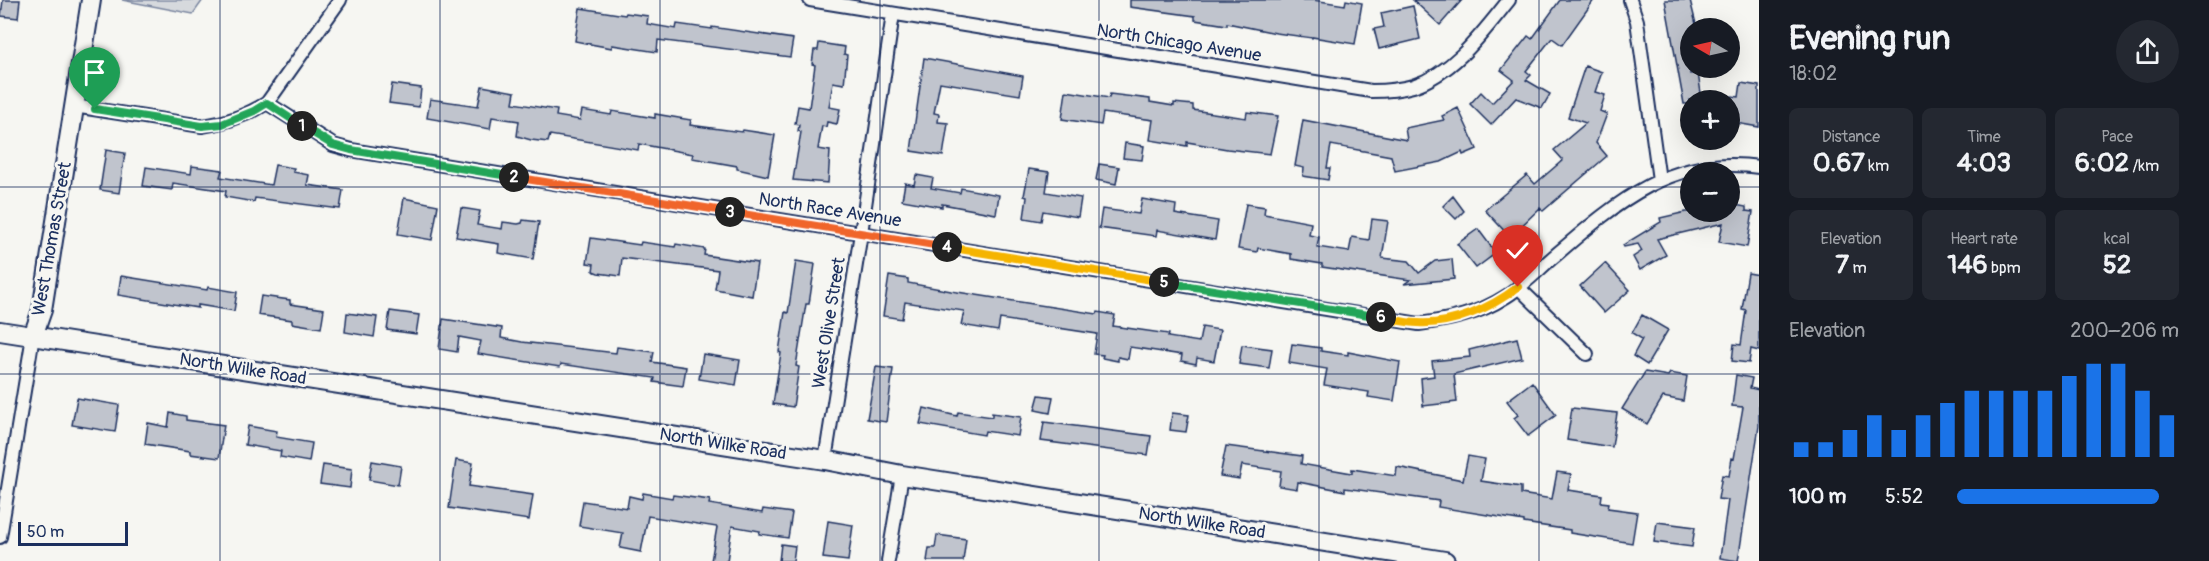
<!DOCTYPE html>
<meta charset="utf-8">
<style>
body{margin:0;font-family:Pangolin,sans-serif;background:#242831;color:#f1f3f6;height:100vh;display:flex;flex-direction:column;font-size:22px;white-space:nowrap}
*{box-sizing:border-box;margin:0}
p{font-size:20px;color:#9ea1a6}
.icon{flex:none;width:33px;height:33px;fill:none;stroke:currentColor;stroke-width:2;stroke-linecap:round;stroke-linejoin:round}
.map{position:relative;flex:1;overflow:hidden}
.details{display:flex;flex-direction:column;background:#171b24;width:450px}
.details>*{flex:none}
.needle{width:39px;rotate:279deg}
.tools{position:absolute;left:1680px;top:18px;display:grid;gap:12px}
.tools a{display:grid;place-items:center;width:60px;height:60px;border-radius:50%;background:#171b24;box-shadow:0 6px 24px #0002;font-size:30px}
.scale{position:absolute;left:18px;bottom:15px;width:110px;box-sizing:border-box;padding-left:6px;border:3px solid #1b2f5e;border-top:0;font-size:16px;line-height:21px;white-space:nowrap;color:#1b2f5e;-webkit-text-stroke:4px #f6f6f2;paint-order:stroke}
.pin{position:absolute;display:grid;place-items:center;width:51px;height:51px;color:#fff;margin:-62px -26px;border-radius:50% 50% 50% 0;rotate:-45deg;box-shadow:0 0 6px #0007}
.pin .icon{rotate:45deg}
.km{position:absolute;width:30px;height:30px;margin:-15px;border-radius:50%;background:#222;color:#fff;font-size:16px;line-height:30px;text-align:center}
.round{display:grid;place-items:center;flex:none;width:63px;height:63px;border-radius:32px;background:#242831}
.overview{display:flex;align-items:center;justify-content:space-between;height:102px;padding:0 30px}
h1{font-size:33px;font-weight:700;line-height:45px}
.figures{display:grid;grid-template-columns:repeat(3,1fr);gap:9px;height:102px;padding:6px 30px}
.figures div{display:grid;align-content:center;border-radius:9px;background:#242831;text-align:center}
.figures b{font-size:26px;font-weight:700}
.figures small{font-size:16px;font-weight:400}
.figures p{font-size:16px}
.chart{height:168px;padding:12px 30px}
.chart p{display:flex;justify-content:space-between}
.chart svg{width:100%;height:108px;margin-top:6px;stroke:#1a73e8;stroke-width:6}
ul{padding:0 30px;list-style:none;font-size:20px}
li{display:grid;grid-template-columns:96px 72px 1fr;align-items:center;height:45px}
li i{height:15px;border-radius:8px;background:#1a73e8}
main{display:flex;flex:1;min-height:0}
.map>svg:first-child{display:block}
.green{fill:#d6d9dd;stroke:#78849e;stroke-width:1.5}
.building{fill:#c0c4cd;stroke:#1b2f5e;stroke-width:1.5}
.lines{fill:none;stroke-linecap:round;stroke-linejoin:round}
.street-casing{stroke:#1b2f5e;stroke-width:16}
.secondary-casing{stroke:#1b2f5e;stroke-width:22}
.street{stroke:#f6f6f2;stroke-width:12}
.secondary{stroke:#f6f6f2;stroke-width:18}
.split-1-casing{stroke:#fff;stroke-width:12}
.split-2-casing{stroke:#fff;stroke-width:12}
.split-3-casing{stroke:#fff;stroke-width:12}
.split-4-casing{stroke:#fff;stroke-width:12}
.split-5-casing{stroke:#fff;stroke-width:12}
.split-6-casing{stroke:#fff;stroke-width:12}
.split-7-casing{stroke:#fff;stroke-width:12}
.split-1{stroke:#22a559;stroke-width:8}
.split-2{stroke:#22a559;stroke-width:8}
.split-3{stroke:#f0652b;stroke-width:8}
.split-4{stroke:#f0652b;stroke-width:8}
.split-5{stroke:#f5b400;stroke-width:8}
.split-6{stroke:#22a559;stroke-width:8}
.split-7{stroke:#f5b400;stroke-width:8}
.grid{fill:none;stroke:#1b2f5e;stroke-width:1.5;stroke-opacity:0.55}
.labels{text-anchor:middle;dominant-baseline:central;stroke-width:6;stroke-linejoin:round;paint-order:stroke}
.street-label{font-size:18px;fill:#1b2f5e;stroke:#f6f6f2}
</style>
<main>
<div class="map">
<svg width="1759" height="561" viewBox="0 0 1759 561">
<rect width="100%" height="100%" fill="#f6f6f2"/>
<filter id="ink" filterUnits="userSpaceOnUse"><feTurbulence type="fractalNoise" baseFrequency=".0167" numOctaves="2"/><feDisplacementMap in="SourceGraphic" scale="12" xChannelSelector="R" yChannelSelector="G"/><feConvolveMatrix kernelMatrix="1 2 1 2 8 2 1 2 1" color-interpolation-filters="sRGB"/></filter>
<g filter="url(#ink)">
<path class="green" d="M122,0H203L193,14Z"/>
<path class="building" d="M3,0H20L18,18L1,16Z
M1130,0H1313L1345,5L1346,0L1362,3L1355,44L1312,37V38L1276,33L1227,23V25L1195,20V16L1130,7Z
M1413,0H1462L1440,25Z
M1560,0H1594L1562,45L1552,38L1526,71L1531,75L1526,80L1550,94L1542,108L1516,98L1491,125L1470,104L1481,92L1492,103L1514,80L1501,70L1528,36L1532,39Z
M1665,0H1690L1697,28H1690V74L1698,73L1702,100H1690V104H1684Z
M1413,6L1420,39L1379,49L1374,29L1384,27L1381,13Z
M580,8L625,15L626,13L648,16L647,24L676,29L677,24L712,29V27L793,39L790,57L658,40L657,52L612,45V48L590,44L575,41Z
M819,43L845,47L844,54L847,55L844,84L833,82L829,107L840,109L837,124L827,122L826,127L822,126L818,149L830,151L828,183L793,180L801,132L798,131L799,125L795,124L798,106L809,108L815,65L812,64L814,50H818Z
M924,58L1023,76L1020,95L940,82L934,113L939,114L938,122L948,123L943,156L911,151Z
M1585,66L1602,72L1595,92L1605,95L1600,111L1607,114L1596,143L1607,156L1543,211L1540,208L1510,237L1485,210L1527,175L1535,184L1563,160L1554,150L1586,123L1568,117Z
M1741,83L1759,86V127L1730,122L1732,96L1739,97Z
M392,84L421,88L419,107L389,103Z
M482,86L515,92L513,103L557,110L556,116L580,120L582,110L611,115L612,111L655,118V114L691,120L690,125L742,132L743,130L775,135L768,176L737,169V166L692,158L693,154L639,144L638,150L550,135L548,142L531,140L517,136L519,121L492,117L490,129L427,118L430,99L478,106Z
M1066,91L1109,98L1110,94L1150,99V102L1174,106V103L1193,105V110L1246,118L1247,112L1278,116L1270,154L1227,149L1187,142V146L1150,140L1153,120L1103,113L1101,125L1062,119Z
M1458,108L1477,149L1463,155L1462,152L1441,162L1395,171L1391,156L1331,145L1327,168H1330L1328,180L1303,176L1304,168L1295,166L1303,120L1407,140L1405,128L1444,120L1442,116Z
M1125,143L1144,146L1142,160L1123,158Z
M106,150L125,153L119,193L100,190Z
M1099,164L1119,167L1116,184L1096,180Z
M275,165L294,168L293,172L309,175L307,185L343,190L340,209L255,198L254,202L225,197L226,191L173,183L172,190L143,186L146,167L191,174L192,166L222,170L220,177L271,185Z
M1029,169L1049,172L1046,192L1081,198L1078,217L1043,211L1041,221L1024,218L1027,197L1024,196Z
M916,175L933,178L931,188L960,193L961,188L999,195L996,214L942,204V207L902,200L905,183L914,185Z
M1453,196L1464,211L1456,219L1443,206Z
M404,198L438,205L432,240L398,234Z
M1142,199L1176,205L1175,214L1218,221L1215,240L1157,230L1156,236L1099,228L1102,209L1139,214Z
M1246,204L1265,207L1264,214L1311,223L1309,235L1319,237L1317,247L1349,252L1352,237L1369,240L1372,219L1388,221L1382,258L1409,261L1419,273L1435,261L1452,259L1454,279L1404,284L1410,280L1322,267V264L1291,259V254L1258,248L1257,252L1238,249Z
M1730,204L1746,207V211L1753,212L1747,247L1719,242L1723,223L1657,239L1666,255L1640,270L1633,257L1642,251L1638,244L1624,247L1623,245L1661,222L1660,218L1686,212H1730Z
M461,208L480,211L477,225L502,229L503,222L518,224L522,223L523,220L539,222L533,259L498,253L499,244L456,237Z
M1478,229L1496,253L1476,268L1457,244Z
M591,238L640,245L641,242L675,247L676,244L705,249L704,255L757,263L752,296L715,289L718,270L622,258L620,276L598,273L593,271L594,264L587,263Z
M796,261L815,264L809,304H806L796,366L799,367L793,407L773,404L781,353L779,352L785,312L788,313Z
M1605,263L1630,290L1604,313L1580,286Z
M1748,273L1759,275V351L1751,349L1749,363L1732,361L1734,344L1741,345L1746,310L1742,309Z
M121,276L207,290L208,287L237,292L234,311L198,305V308L118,295Z
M889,276L908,279V283L951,291L1097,314L1098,312L1115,315L1113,326L1169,334L1168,337L1199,342L1202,327L1220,330L1214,361L1197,358L1196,364L1181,361L1182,355L1130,347L1128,359L1118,357V361L1102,358L1103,355L1094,354L1097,334L1000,319L998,331L961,325L964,311L905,302L902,319L883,316Z
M261,296L290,300V304L324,309L321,328L292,323V320L258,315Z
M390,311L419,315L416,334L387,330Z
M347,313L377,317L374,337L345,332Z
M1642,315L1668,330L1647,365L1633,356L1642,339L1632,333Z
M443,319L502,328L501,338L522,342L616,353L617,347L654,352L652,362L686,367L683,386L654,382L655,378L561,364L560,367L478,354L481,341L459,337L457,352L439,349Z
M1517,338L1522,358L1454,374L1457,402L1423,406L1421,378L1434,376L1432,361L1470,357L1469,350Z
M1292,344L1321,348V351L1348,355V352L1400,362L1394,401L1368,397L1369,392L1324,385L1327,369L1289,363Z
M1242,345L1272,349L1269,368L1239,364Z
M703,354L740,360L736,385L699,379Z
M876,367L893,369L886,422L867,419Z
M1645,372L1668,376L1670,373L1687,376L1683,401L1663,397L1647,424L1622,409Z
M1736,375L1752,378L1750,388L1759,390V426L1738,561L1720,558L1728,500L1718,499L1722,475L1729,476L1732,458L1734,459L1743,407L1732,406Z
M1532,382L1556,415L1528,436L1514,418L1518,415L1507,401Z
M1039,395L1053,397L1050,413L1035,410Z
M77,398L119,405L115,432L72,425Z
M924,408L957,416L958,412L992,417V413L1021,417L1018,436L985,431L984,435L920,424Z
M1572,408L1617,413L1612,447L1567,440Z
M170,413L186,416V420L224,425L219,458L190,454V451L145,444L148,423L168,427Z
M1172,413L1189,415L1186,432L1170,430Z
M1044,422L1151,436L1148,455L1041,441Z
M248,426L277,431L276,437L312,443L309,462L280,457L281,451L245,445Z
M1226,446L1302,456L1301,464L1352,473V469L1396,476L1397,467L1463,480L1468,456L1485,459L1481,481L1521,487V494L1552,499L1557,472L1571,474L1568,490L1602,495L1601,502L1609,503L1608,508L1637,512L1632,543L1570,533V530L1524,523V521L1438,507L1439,501L1345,488V491L1298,482L1297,489L1279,486L1281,471L1242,465L1239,479L1220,476Z
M456,460L473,463L469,486L533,495L529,520L449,508Z
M372,461L401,466L398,485L369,480Z
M323,465L352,469L350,488L320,484Z
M643,493L672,498L673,495L710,500L709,504L762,513L763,509L792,513L788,538L759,534L760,531L732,526L727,561H711L717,527L648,516L641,552L620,548L623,533L579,526L583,501L627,508L629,496L642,499Z
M828,521L853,525L848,561L823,558Z
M1657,522L1695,527L1692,547L1654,542Z
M937,535L966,539L963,561H927L929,548H935Z
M781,544L795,546L793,561H779Z"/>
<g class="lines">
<g class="street-casing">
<path id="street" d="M810,0L1371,91C1385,91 1399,90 1413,86C1454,73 1483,32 1509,0
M1630,0L1637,21L1659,180
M267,103L333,145L351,150L1419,324C1449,320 1479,314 1505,297C1522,287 1536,272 1551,259C1614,205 1669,154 1759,167
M74,106L202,126C226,123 246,116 267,103L340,0
M1518,287L1587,354
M825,460L861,233L893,14
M0,537L33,336
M888,561L902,475"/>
</g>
<g class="secondary-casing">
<path id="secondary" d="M0,331L825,460L902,475L1445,561
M33,336L42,310L91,0"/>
</g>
<use href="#street" class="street"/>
<use href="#secondary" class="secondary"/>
</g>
</g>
<g class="lines" filter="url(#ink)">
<g class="split-1-casing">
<path id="split-1" d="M95,109L202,126L222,124L254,111L267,103L302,126"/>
</g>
<g class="split-2-casing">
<path id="split-2" d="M302,126L333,145L351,150L514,177"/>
</g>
<g class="split-3-casing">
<path id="split-3" d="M514,177L730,212"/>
</g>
<g class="split-4-casing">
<path id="split-4" d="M730,212L947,247"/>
</g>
<g class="split-5-casing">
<path id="split-5" d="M947,247L1164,282"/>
</g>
<g class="split-6-casing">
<path id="split-6" d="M1164,282L1381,317"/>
</g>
<g class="split-7-casing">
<path id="split-7" d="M1381,317C1393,319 1405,323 1418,323C1453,325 1491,308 1518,287"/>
</g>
<use href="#split-1" class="split-1"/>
<use href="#split-2" class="split-2"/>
<use href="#split-3" class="split-3"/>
<use href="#split-4" class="split-4"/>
<use href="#split-5" class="split-5"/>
<use href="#split-6" class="split-6"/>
<use href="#split-7" class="split-7"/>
</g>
<path class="grid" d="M220,0V561M440,0V561M660,0V561M880,0V561M1099,0V561M1319,0V561M1539,0V561M0,187H1690M1730,187H1759M0,374H1759"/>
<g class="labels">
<g class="street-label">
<text transform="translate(1179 43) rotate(9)">North Chicago Avenue</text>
<text transform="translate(830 210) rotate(9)">North Race Avenue</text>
<text transform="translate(52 239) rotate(-80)">West Thomas Street</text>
<text transform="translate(829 323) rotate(-81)">West Olive Street</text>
<text transform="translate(243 369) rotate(9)">North Wilke Road</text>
<text transform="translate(723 444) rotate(9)">North Wilke Road</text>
<text transform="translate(1202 523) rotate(9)">North Wilke Road</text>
</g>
</g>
</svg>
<div class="tools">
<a><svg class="needle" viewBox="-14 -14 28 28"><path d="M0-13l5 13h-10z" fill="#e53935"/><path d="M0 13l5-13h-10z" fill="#9ea1a6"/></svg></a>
<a>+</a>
<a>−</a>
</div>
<div class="scale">50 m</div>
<div class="pin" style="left:95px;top:109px;background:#1e9e55"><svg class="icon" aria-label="arrive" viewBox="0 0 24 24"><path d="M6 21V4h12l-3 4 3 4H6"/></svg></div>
<div class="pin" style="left:1518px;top:287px;background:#d93025"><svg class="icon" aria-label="check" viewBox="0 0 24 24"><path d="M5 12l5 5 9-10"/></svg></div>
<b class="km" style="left:302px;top:126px">1</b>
<b class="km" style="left:514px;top:177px">2</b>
<b class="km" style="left:730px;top:212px">3</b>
<b class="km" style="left:947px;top:247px">4</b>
<b class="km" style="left:1164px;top:282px">5</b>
<b class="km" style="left:1381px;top:317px">6</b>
</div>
<section class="details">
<div class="overview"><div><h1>Evening run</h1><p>18:02</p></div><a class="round"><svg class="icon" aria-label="share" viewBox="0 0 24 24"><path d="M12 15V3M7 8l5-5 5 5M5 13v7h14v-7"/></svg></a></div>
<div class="figures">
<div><p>Distance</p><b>0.67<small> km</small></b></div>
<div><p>Time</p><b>4:03</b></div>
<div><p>Pace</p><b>6:02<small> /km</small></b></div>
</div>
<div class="figures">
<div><p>Elevation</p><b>7<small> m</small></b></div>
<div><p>Heart rate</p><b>146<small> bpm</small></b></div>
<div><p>kcal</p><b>52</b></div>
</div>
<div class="chart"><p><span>Elevation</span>200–206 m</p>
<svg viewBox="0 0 160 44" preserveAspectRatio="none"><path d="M5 44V38M15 44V38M25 44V33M35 44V27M45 44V33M55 44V27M65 44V22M75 44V17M85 44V17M95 44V17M105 44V17M115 44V11M125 44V6M135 44V6M145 44V17M155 44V27"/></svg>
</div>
<ul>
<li><b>100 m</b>5:52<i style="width:91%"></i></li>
</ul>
</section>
</main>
